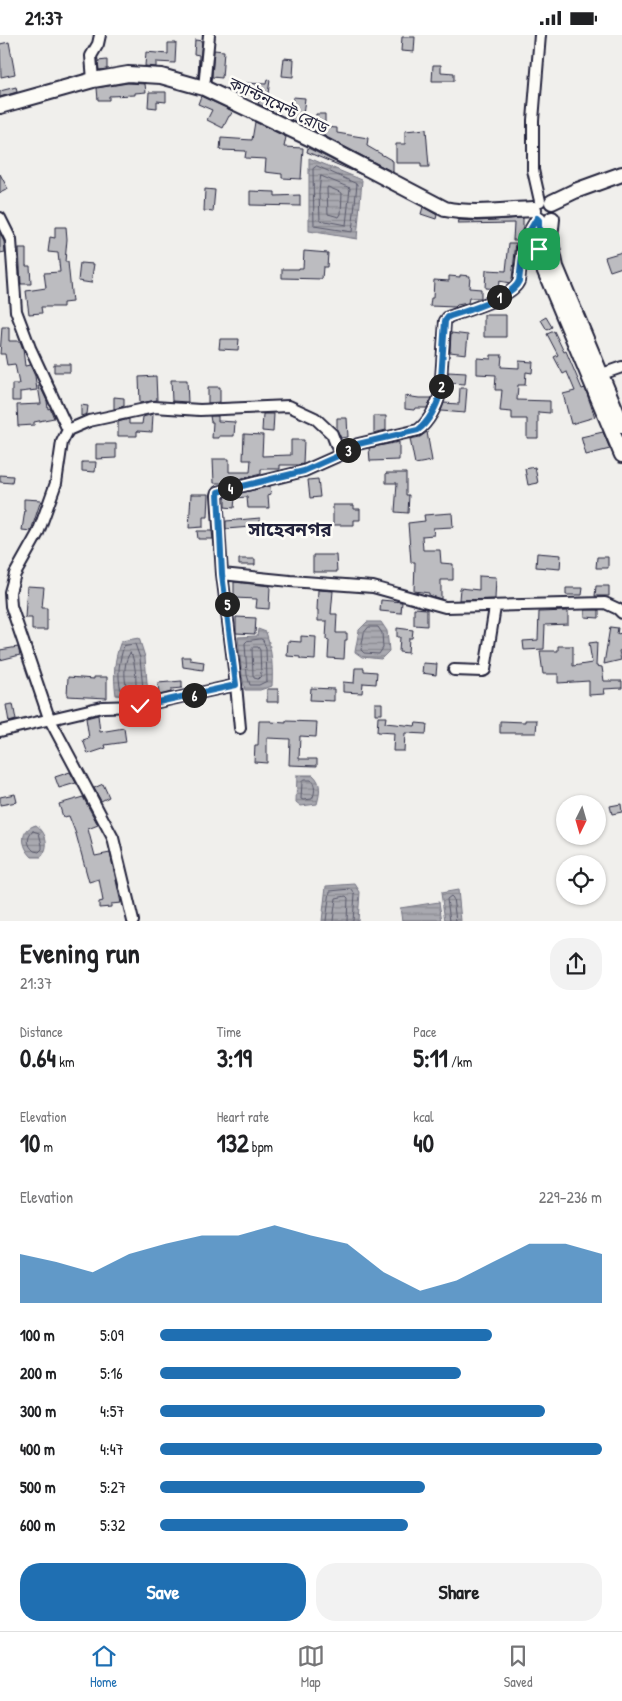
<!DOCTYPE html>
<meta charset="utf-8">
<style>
body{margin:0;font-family:"Patrick Hand","Noto Sans Bengali",sans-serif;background:#f2f2f2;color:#202124;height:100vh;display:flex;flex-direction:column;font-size:19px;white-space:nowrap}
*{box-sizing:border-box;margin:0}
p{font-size:16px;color:#757577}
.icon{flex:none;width:28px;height:28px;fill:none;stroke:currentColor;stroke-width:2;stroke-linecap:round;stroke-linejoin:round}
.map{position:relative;height:886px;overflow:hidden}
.panel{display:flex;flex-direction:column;background:#fff;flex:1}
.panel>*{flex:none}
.needle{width:32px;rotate:185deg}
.buttons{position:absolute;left:556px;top:760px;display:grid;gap:10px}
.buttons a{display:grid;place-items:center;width:50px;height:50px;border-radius:50%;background:#fff;box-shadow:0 1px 4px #0004;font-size:25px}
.pin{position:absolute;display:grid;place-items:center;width:42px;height:42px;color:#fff;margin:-21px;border-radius:10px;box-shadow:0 2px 8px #0006}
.km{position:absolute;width:25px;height:25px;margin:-12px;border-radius:50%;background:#222;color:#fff;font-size:14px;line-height:25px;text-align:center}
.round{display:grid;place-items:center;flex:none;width:52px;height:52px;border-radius:20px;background:#f2f2f2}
.headline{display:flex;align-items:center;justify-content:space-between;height:85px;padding:0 20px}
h1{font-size:28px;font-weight:700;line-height:38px}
.stats{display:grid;grid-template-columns:repeat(3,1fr);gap:8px;height:85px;padding:5px 20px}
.stats div{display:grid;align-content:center}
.stats b{font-size:25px;font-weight:700}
.stats small{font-size:14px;font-weight:400}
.stats p{font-size:14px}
.chart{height:140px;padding:10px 20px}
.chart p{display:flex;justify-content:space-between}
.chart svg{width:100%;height:90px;margin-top:5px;fill:#1f6fb2;opacity:.7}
.cta{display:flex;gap:10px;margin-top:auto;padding:10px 20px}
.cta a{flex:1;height:58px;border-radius:20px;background:#1f6fb2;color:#fff;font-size:20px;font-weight:700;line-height:58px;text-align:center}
.cta a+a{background:#f2f2f2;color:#202124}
ul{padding:0 20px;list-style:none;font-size:16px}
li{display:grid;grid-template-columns:80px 60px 1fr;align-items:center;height:38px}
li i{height:12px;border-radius:6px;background:#1f6fb2}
.status{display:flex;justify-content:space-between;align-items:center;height:35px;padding:0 25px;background:#fff;direction:ltr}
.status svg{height:14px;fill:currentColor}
.menu{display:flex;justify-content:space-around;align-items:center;height:70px;border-top:1px solid #e0e0e0;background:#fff;font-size:14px;color:#757577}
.menu a{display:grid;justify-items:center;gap:2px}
.menu .active{color:#1f6fb2}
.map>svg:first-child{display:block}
.water{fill:url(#water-rules);stroke:#737381}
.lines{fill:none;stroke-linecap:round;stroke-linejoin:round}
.shore{stroke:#58586a;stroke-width:1}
.building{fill:#bcbcc0;stroke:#22223b}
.minor-casing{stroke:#22223b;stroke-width:14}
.secondary-casing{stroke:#22223b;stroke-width:18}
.minor{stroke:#fdfcf7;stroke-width:10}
.secondary{stroke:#fdfcf7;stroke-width:14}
.route-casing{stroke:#fff;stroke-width:10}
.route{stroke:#1f6fb2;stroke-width:6}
.labels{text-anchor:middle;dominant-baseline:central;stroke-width:5;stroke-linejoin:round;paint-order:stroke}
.street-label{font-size:16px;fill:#22223b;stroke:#fdfcf7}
.quarter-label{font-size:19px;font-weight:bold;fill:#22223b;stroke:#fdfcf7}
</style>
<div class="status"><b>21:37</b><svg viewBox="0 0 49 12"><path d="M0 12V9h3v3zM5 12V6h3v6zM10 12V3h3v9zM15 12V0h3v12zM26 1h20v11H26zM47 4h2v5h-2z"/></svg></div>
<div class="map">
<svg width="622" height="886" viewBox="0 0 622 886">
<defs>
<pattern id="water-rules" width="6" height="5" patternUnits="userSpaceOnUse" patternTransform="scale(1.25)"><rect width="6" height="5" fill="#a9a9b0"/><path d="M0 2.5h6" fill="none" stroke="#898990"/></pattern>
</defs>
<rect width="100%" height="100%" fill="#f0efec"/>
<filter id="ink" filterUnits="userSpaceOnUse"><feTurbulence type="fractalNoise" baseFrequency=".02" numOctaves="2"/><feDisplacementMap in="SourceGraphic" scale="10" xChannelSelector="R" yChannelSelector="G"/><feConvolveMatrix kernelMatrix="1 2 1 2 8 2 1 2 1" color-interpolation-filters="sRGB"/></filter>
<g filter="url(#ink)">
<path class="water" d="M309,123L362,145L357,204L309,196Z
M367,587H381L387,596L389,616L381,624L362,622L355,617L359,595Z
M258,594L266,597C272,615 273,632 272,651L260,655H245L242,641L238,602L257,601Z
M139,603L145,622L148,660L131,663L116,660C113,640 114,625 121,606Z
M297,740H313C322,748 320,758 317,769L301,771L296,767Z
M36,790C47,798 50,812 41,822H32C21,811 19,795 36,790Z
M355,849L360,857L358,886H322L326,851Z
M458,855L461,886H445L441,858Z
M439,867L442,886H402L400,873Z"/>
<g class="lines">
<path class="shore" d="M317,131L357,149L352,197L314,191L313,134Z
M321,141L350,153L346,190L320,185L319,158Z
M328,152L342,158L341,179L339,182L328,179L327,154Z
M369,592H378L382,598L383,613L379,619L364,618L361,615L364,598Z
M261,604L263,605L266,614L267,646L259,650H250L247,640L245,608L247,606Z
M135,609L140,623L143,654L141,656L131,658L121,655C117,640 119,626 124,611Z
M254,612H258L260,615L261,641L258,644L254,643L253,640L252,614Z
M130,618L132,620C135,629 136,640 136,650L131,652L126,650C124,640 124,626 130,618Z
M304,745H311C316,750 315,759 312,764L303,765L301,764L302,747Z
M33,796L39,798L42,810V814L39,817L34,816C27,810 26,803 33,796Z
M326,886L330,856L351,854L355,859L353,886
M333,886L336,863L346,861L348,863L347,886
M450,886L447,864L451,861L453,863L456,886"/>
</g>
<path class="building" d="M402,2H415L414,17L401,16Z
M195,5L202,6L198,42L199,20L194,19Z
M9,7L15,39L1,42L0,9Z
M168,8H176L175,28L156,27V32L145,31L146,17L168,19Z
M214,15L224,16L222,43L212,42Z
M284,23L294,24L293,42L282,41Z
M107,25V34L99,35L98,26Z
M433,30H441V37L454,38V46H432Z
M267,44L270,45L267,66L272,68L269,74L258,69L261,60L244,59V48L266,49Z
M128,48L145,49L146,57L135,58V60L109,61V65H98L97,53Z
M16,52L17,57L0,62V56Z
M149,57H166V67L157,66V73L148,72Z
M201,61L233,76L230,81H229L223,93L207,85L212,75L198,69Z
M293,62L305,63L302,90L291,85Z
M316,79H325V92L337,93V98L368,103L367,111L393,126V137L315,96Z
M255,87L286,102L284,112L303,113L301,144L282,143V139L265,137L266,124L245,123L246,116L220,115L221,103L252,105Z
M426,94L429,132H421V128H396V109H405V96Z
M308,113L360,139L307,117Z
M0,139L8,154L0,158Z
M205,154L215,155L213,177L204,176Z
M250,156L275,157V161L300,160V171L250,170Z
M423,172L437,180L436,184L421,179Z
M523,183V193L517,205H513L514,188L458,189L459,185L478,186Z
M55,192H66L67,204L65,227H68L72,267L63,268V272H41L42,278L29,279L26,256L46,253L44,238L60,237L58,218L48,217L50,202L55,203Z
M0,198L4,207L5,217L0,218Z
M509,208H516L512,244L510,248L499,246L498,254L485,253L486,235L506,236Z
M19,214H26V231H30L31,249H21Z
M304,216L328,218L327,232H323L322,244L282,243V234H299V233H303Z
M622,217V232L610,236L605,222Z
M80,228L94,229L91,248L78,246Z
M460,240L470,241L469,253L481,254V263H469L468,268L457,270L455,272L430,271L431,263H433L434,245L449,246V241L460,242Z
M484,280H506V302H484Z
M546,282L552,292L547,295L541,285Z
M2,292H9V306H20L23,314L25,331L30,330L35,341L37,355L20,357V366H12V349H19L15,329L7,330L5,319H0Z
M554,296L564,317L566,316L582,354L585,353L595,382L571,389L563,359L575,356L567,337L563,339L554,322L558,320L547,299Z
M451,298L468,300L466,319L450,317Z
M220,304H239L238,315L219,314Z
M491,320H502L501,332L519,333V326L533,327L532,338L526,337L525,350H518L517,365L550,366V378L538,377V403H527V384H512V377L500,376L502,355H495L496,340L477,339V323L491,324Z
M54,329H70V337H54Z
M448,337L466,338L465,349L448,348Z
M156,341L157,365L140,368L139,342Z
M171,345H187L188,367L172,366Z
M38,351H40L47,366L48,374L50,373L54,383L34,387V390L18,391L17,370L41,369Z
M208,352H220V367L208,368Z
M460,353H467L465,378L441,376L444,368L459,369Z
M405,361L419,363H432L427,373H415L414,375L405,374Z
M114,362L124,363V371L114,374Z
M81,370L88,371L87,379L81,381Z
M153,379L152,397L137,396V401H118V387L129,384V389H142L143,382Z
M263,379H274L273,397L262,396Z
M210,381H218V386L235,387L234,401H219V403H212L213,387H211Z
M374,381H386V395L374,398Z
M337,383H347L348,402L341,403L337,395Z
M427,397L432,426L415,429L410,404L420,402Z
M603,397L610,414L586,420L581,402Z
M244,399L263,400L262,421L291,420V405H304L303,429L298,430H280V434H261V439L225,448H214L213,424H229V437H250L251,425H243Z
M399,407V425L370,426L369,413Z
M96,409H116V423L96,424Z
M82,427H96L95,437L82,436Z
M535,432L538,448L528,450L525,434Z
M386,438H406V460H409L408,478L395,477L397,448H386Z
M0,440L13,441L12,448L0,447Z
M318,444L320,462L310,463L308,445Z
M270,451L271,459L268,460L269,473H248L247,462L235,463L234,473L225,472V462Z
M191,459H209L208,482H203V492L189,493Z
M24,464L41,465L31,496L22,495L25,475H24Z
M333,470H354V474H360V485H354V490H333Z
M452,478L453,492L433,493L434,500L422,501L423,515H440L441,528L453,529V545H441V564L429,560V558L414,556L415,527H411L408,488L425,486L424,480Z
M260,483V499H252L251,492L226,494V486Z
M197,496H212L213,504H198Z
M537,518L561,520L560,534L536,532Z
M313,520H336L337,537H313Z
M597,522H608V533H596Z
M239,524H255V530H239Z
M479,541L496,542L495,564L459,565L460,553L479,555Z
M234,547L270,551L269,574L256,573L257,564L234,563Z
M27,551L44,552L42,573H47V595H32V583H25Z
M596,551H609V561H595Z
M566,553H583L582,560H566Z
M318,555L333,556L331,579H337L336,598H347V605H345L344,624L328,623L329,605L326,604L327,586H318V575H317Z
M381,565L402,567L401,578L380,576Z
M414,573L427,574V591L414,590Z
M585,575H599V583L585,582Z
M568,576V589L545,590L544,614L524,615L523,606L538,605L539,577Z
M236,582L256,583L255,599L236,598Z
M610,592L618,593L617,599L622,598V615L619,616L621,625L604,629Z
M397,593L413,595L412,603H409L408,618L399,617L400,602H397Z
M301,601L316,602L315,625L300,624V622L287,621L288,606L301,607Z
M597,607L596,631L602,632L604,646H622V653L604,654L605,659L589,660V646L558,648V639H543L540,616H558V611H573V631L592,628L589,608Z
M18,612L20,620L0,625V615Z
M182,622H190V625L204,627L203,635L183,632Z
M423,628L437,629L436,640L422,638Z
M355,633H364V636L377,637L376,649L363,648L362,658L343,657V647L354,648Z
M68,642L94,644V642H107V663L67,661Z
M182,646V653L171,654V657L159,660L158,648Z
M311,653L334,654V666L310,665Z
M267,654H278V667H267Z
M375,668H382V679H375Z
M13,669L16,685L9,687L6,670Z
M98,680L100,697L124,693L126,707L105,710L106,713L88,719L83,705L89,703L86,683Z
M378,682H386L385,688L415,691L416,688L427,689L426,699L405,698L404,716H393L394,698L377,697Z
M525,685H537L536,698H500V686L525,687Z
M259,686H271V687L286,688V686L317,687L316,702L300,701L299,724H317V731L289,730L290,704L267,703V728L254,727L255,710H258Z
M70,737L76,748L59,753L55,742Z
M103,749L109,762L101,766L94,753Z
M15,759L17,767L0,770V762Z
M83,762L98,790L88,794L95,821L110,818L121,868L111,869V872L99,873V867L103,866L99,844L89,847L76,799L69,781L63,782L59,769Z
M621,769L622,777L612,779L610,771Z"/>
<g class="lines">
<g class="minor-casing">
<path id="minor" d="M540,0L533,85V135L540,166
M93,45L91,21L98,9L100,0
M204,53L209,0
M0,183L11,205L16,276L30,313L68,395
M602,339L622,332
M222,539L217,460L218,457L304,436L340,420L358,409L418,395C428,388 437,371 440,359L445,286L448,282C464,276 513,263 519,246L524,205L537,183
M454,635L482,636L485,635L495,572
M236,650L240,693
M0,696L102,672L140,671L236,650L222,539L290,546L373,552L445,572L605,568L618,574L622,578
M133,886L113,803L49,683L11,571L10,557L15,539L38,498L56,448L62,407L68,395L89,386L154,372L200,375L289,371L315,383L332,399L340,420"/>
</g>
<g class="secondary-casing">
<path id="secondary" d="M0,71L93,45L128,39L161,41L204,53L309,103L445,174C473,180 505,175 534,174
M552,167L575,156L622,139
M552,184L550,203L556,232L622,390
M539,185V214L544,234L622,420"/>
</g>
<use href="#minor" class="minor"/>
<use href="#secondary" class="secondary"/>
</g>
</g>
<g class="lines" filter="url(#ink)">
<g class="route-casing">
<path id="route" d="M140,671L236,650L222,539L218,457L304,436L340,420L358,409L418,395C428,388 437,371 440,359L445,286L448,282C465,276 512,263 519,246L524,205L537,183L539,185V214"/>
</g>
<use href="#route" class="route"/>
</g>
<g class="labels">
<g class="street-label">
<text transform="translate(279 70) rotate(26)">ক্যান্টনমেন্ট রোড</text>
</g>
<g class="quarter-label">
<text x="290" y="494">সাহেবনগর</text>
</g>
</g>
</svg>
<div class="buttons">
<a><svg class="needle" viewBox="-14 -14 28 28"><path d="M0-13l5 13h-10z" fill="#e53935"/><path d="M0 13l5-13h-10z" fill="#757577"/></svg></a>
<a><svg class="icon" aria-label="locate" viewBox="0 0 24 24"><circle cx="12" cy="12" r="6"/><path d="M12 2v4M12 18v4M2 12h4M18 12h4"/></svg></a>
</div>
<div class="pin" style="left:539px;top:214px;background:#1e9e55"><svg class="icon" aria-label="arrive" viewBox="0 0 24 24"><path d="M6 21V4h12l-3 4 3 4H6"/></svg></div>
<div class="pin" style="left:140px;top:671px;background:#d93025"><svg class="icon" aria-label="check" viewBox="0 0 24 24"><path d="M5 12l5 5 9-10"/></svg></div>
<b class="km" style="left:499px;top:262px">1</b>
<b class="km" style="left:441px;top:351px">2</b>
<b class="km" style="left:348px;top:415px">3</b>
<b class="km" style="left:230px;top:453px">4</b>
<b class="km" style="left:227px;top:569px">5</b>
<b class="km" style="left:194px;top:660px">6</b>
</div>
<section class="panel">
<div class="headline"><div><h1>Evening run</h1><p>21:37</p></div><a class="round"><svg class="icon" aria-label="share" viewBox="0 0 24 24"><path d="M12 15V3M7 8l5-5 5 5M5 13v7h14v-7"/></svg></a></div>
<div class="stats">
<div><p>Distance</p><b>0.64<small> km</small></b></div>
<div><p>Time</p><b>3:19</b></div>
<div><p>Pace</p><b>5:11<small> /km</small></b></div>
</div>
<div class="stats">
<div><p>Elevation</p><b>10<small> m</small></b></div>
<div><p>Heart rate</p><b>132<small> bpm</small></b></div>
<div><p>kcal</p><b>40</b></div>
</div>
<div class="chart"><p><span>Elevation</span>229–236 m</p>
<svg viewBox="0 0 160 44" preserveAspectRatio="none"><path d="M0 44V20L10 24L20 29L30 20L40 15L50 11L60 11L70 6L80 11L90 15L100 29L110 38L120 33L130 24L140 15L150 15L160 20V44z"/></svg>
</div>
<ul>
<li><b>100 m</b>5:09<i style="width:75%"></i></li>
<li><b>200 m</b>5:16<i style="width:68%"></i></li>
<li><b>300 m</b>4:57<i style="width:87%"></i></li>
<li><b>400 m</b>4:47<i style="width:100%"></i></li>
<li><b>500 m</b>5:27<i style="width:60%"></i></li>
<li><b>600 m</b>5:32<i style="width:56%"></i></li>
</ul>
<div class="cta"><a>Save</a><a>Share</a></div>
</section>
<nav class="menu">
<a class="active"><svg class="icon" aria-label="home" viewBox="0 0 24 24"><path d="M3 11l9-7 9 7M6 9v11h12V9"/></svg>Home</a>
<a><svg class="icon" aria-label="map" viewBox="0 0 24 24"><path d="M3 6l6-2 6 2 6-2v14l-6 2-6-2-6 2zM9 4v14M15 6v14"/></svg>Map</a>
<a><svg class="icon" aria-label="saved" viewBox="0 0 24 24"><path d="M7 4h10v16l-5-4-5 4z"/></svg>Saved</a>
</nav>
